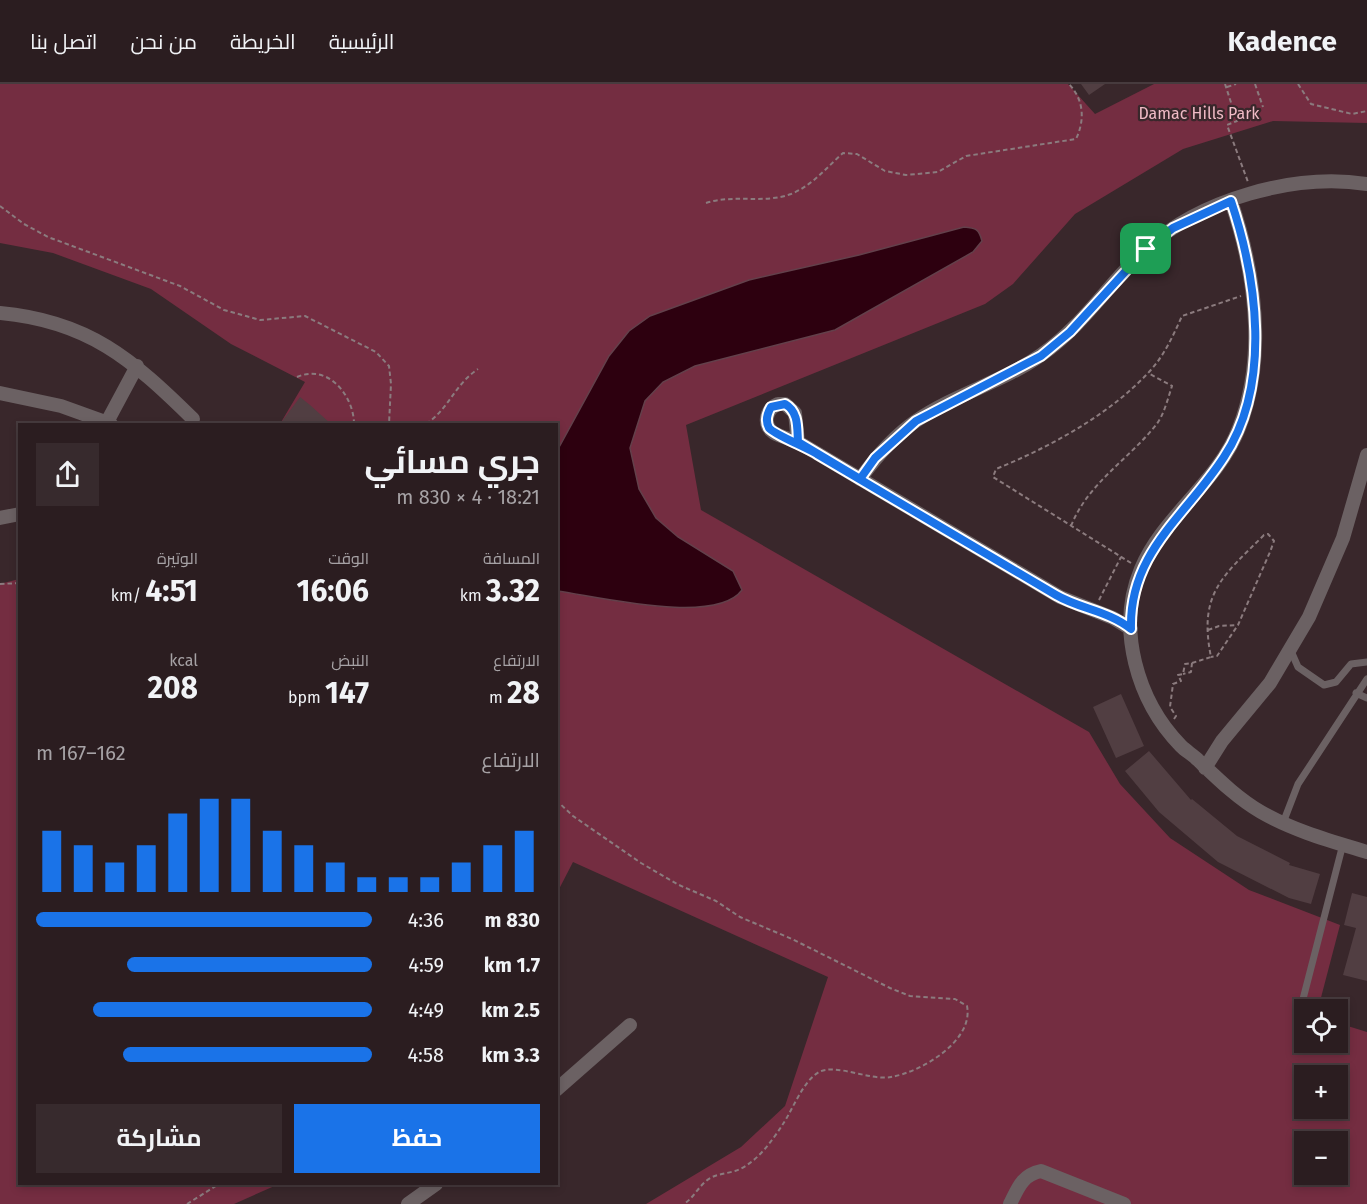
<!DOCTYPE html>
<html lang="ar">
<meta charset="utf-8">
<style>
body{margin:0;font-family:"Fira Sans",Cairo,sans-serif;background:#372a2d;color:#f1f3f6;direction:rtl;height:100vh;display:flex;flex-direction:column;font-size:22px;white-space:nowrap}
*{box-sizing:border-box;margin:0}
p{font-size:20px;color:#a6a2a5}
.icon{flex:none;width:33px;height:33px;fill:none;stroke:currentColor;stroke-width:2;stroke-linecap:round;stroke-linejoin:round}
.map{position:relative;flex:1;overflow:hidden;direction:ltr}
.sheet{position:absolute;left:18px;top:339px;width:540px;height:762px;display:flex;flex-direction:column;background:#2b1d20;border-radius:0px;box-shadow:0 3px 9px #0003,0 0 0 2px #473b3e;direction:rtl}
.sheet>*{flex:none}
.tools{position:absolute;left:1294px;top:915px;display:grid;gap:12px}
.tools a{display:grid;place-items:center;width:54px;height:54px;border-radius:0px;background:#2b1d20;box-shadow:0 3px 9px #0003,0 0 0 2px #473b3e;font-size:30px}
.pin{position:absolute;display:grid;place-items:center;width:51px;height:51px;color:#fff;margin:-26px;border-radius:12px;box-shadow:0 3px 9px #0006}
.round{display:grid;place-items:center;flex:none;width:63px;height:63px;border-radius:0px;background:#372a2d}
.summary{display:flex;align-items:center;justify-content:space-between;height:102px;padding:0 18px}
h1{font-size:33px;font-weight:700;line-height:45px}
.figures{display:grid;grid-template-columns:repeat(3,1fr);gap:9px;height:102px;padding:6px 18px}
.figures div{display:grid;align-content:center}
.figures b{font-size:30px;font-weight:700}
.figures small{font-size:16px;font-weight:400}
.figures p{font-size:16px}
.chart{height:168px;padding:12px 18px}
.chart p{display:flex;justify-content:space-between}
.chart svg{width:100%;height:108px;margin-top:6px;stroke:#1a73e8;stroke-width:6}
.button{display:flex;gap:12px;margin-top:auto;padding:12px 18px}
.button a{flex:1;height:69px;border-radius:0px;background:#1a73e8;color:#fff;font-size:24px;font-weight:700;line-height:69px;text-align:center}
.button a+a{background:#372a2d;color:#f1f3f6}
ul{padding:0 18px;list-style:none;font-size:20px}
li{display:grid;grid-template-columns:96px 72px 1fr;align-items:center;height:45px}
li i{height:15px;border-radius:8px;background:#1a73e8}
header{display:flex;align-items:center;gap:36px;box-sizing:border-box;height:84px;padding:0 30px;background:#2b1d20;border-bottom:2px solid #473b3e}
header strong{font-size:28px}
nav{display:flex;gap:33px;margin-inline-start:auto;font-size:21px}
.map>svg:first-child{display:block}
.green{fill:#742d41;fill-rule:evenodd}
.water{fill:#2d000f;stroke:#63404b;stroke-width:1.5}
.building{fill:#513e42}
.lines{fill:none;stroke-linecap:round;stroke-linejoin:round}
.path{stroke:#8b7b7e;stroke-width:2;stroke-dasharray:4.5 3;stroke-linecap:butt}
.lane{stroke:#6b6163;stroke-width:7}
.street{stroke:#6b6163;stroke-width:14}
.route-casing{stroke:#fff;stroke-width:12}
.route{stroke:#1a73e8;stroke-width:8}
.labels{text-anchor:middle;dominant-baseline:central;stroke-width:4.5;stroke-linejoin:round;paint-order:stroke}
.park-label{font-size:16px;fill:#f1bbc6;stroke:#39272b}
</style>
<header>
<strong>Kadence</strong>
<nav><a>الرئيسية</a><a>الخريطة</a><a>من نحن</a><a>اتصل بنا</a></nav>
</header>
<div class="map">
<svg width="1367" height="1120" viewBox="0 0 1367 1120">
<rect width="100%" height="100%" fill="#39272b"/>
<path class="green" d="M0,0H1068L1095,30L1154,0H1367V39L1273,37L1183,65L1075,130L1013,200L985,220L686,341L701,426L1089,648L1120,700L1170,754L1249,806L1340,841L1318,925L1305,926V958H1338V939L1367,948V1120H646L741,1063L785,1022L828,893L573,778L557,809L556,340H280L305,298L231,260L151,205L53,169L0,159ZM1305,992H1338V1024H1305ZM1305,1058H1338V1090H1305Z
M19,495L20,1100H279L234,1120H0V500Z"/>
<path class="water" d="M964,143C976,144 979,145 982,157L973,168L835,246L695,282L663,298L645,317L630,364L639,405L656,434L678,453L733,487L742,506C716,542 596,512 557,507V367L609,272L629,247L650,232L749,196L859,171Z"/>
<path class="building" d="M1081,0H1105L1089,11Z
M300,313L310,321L331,340H280Z
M1121,610L1144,662L1116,674L1093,623Z
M1149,667L1191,716L1192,715L1237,752L1290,779L1289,781L1320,790L1311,820L1289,814L1218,778L1159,728L1125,687Z
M1352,809L1367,813V897L1343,891L1356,844L1344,841Z"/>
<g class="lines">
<path class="path" d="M1225,0L1237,37L1227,41L1248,98
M1255,0L1263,23
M1298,0L1311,20L1352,30L1367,27
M1227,3L1236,0
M706,119C733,110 765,120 791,110C813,101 826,84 843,69L857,70L885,87L906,91L938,88L966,72L1076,55C1085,36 1084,16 1069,0
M0,122L24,140L48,153L180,202L224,226L260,236L305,232L376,268L389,282L391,300L389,340
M297,293C329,279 354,313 354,340
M426,340C449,325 454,301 478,285
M1071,442C1088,399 1128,376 1156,341C1164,331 1168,314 1172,302L1148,289
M1131,479L993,393L996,385C1050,363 1109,331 1149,288C1164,272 1173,252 1182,232L1241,212
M0,500L20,499
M1099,516L1121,473
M1208,546L1219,542L1237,541
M1192,579L1211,573C1198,509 1223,492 1264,451L1268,450L1274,457L1270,468L1238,541L1217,572L1211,573
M1174,635L1176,632L1170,623L1173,600L1181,597L1178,591L1183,590L1185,580L1192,579L1191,588L1183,590
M556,716L573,732L641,779L679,801L716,817L740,833L792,855L890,904L910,912L955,915L967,922C974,957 921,988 891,993C870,997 836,979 819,988C803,997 793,1025 783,1040C772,1057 756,1080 735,1087C725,1090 714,1090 706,1097C697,1105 693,1114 684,1120
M187,1120L219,1100"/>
<path class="lane" d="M1291,567L1298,583L1324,601L1336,598L1351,580L1367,578
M1356,609L1367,614
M1283,739L1298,700L1367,595
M1303,915L1343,760"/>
<path class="street" d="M1231,117C1255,188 1267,272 1239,344C1218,399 1163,432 1141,485C1116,544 1137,617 1181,662C1186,667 1193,671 1198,676C1218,695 1237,714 1261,728C1294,747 1331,757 1367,768
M0,229C88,237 132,275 193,335
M0,309L61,322L111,340
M778,320H785L795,329L798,358C791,355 781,353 774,349C762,341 766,325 778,320Z
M107,338L137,282
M798,358L1060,513L1113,534L1131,545
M860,395C876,373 894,352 916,337C955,310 1003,298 1041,271C1083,242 1109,199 1146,165C1201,115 1294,89 1367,100
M0,434L20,430
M1205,684L1222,657L1270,599L1309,533L1343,454L1367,371
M556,1006L630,941
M408,1120L436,1100
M1010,1120C1018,1104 1022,1091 1041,1087L1124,1120"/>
</g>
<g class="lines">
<g class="route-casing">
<path id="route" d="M1146,165L1070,248L1041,272L916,337L875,374L860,395L798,358C797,344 799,328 785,320L771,323C767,330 765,337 769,344C773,350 808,364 817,370C897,417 976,464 1056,511C1080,525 1109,527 1131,545C1129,468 1186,432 1224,373C1272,300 1257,195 1231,117L1173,144L1146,165"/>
</g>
<use href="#route" class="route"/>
</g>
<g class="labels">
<g class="park-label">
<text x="1199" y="29">Damac Hills Park</text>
</g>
</g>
</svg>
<div class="tools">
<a><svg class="icon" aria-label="locate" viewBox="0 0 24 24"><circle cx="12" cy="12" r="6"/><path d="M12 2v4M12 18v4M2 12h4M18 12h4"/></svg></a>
<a>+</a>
<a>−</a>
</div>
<div class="pin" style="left:1146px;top:165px;background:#1e9e55"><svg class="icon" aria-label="arrive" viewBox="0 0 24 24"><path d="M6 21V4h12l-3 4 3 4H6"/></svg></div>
<section class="sheet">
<div class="summary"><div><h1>جري مسائي</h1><p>18:21 · 4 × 830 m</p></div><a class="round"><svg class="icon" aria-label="share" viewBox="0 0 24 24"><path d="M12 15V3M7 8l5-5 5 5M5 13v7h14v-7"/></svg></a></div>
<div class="figures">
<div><p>المسافة</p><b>3.32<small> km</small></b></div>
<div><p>الوقت</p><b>16:06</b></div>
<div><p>الوتيرة</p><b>4:51<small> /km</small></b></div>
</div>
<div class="figures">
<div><p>الارتفاع</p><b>28<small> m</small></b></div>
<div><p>النبض</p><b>147<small> bpm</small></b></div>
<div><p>kcal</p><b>208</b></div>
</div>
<div class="chart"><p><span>الارتفاع</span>162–167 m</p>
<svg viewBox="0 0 160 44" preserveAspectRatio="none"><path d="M5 44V19M15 44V25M25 44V32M35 44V25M45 44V12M55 44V6M65 44V6M75 44V19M85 44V25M95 44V32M105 44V38M115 44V38M125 44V38M135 44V32M145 44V25M155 44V19"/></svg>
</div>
<ul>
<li><b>830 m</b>4:36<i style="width:100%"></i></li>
<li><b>1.7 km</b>4:59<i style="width:73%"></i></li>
<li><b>2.5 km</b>4:49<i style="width:83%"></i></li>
<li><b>3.3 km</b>4:58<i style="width:74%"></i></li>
</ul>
<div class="button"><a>حفظ</a><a>مشاركة</a></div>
</section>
</div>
